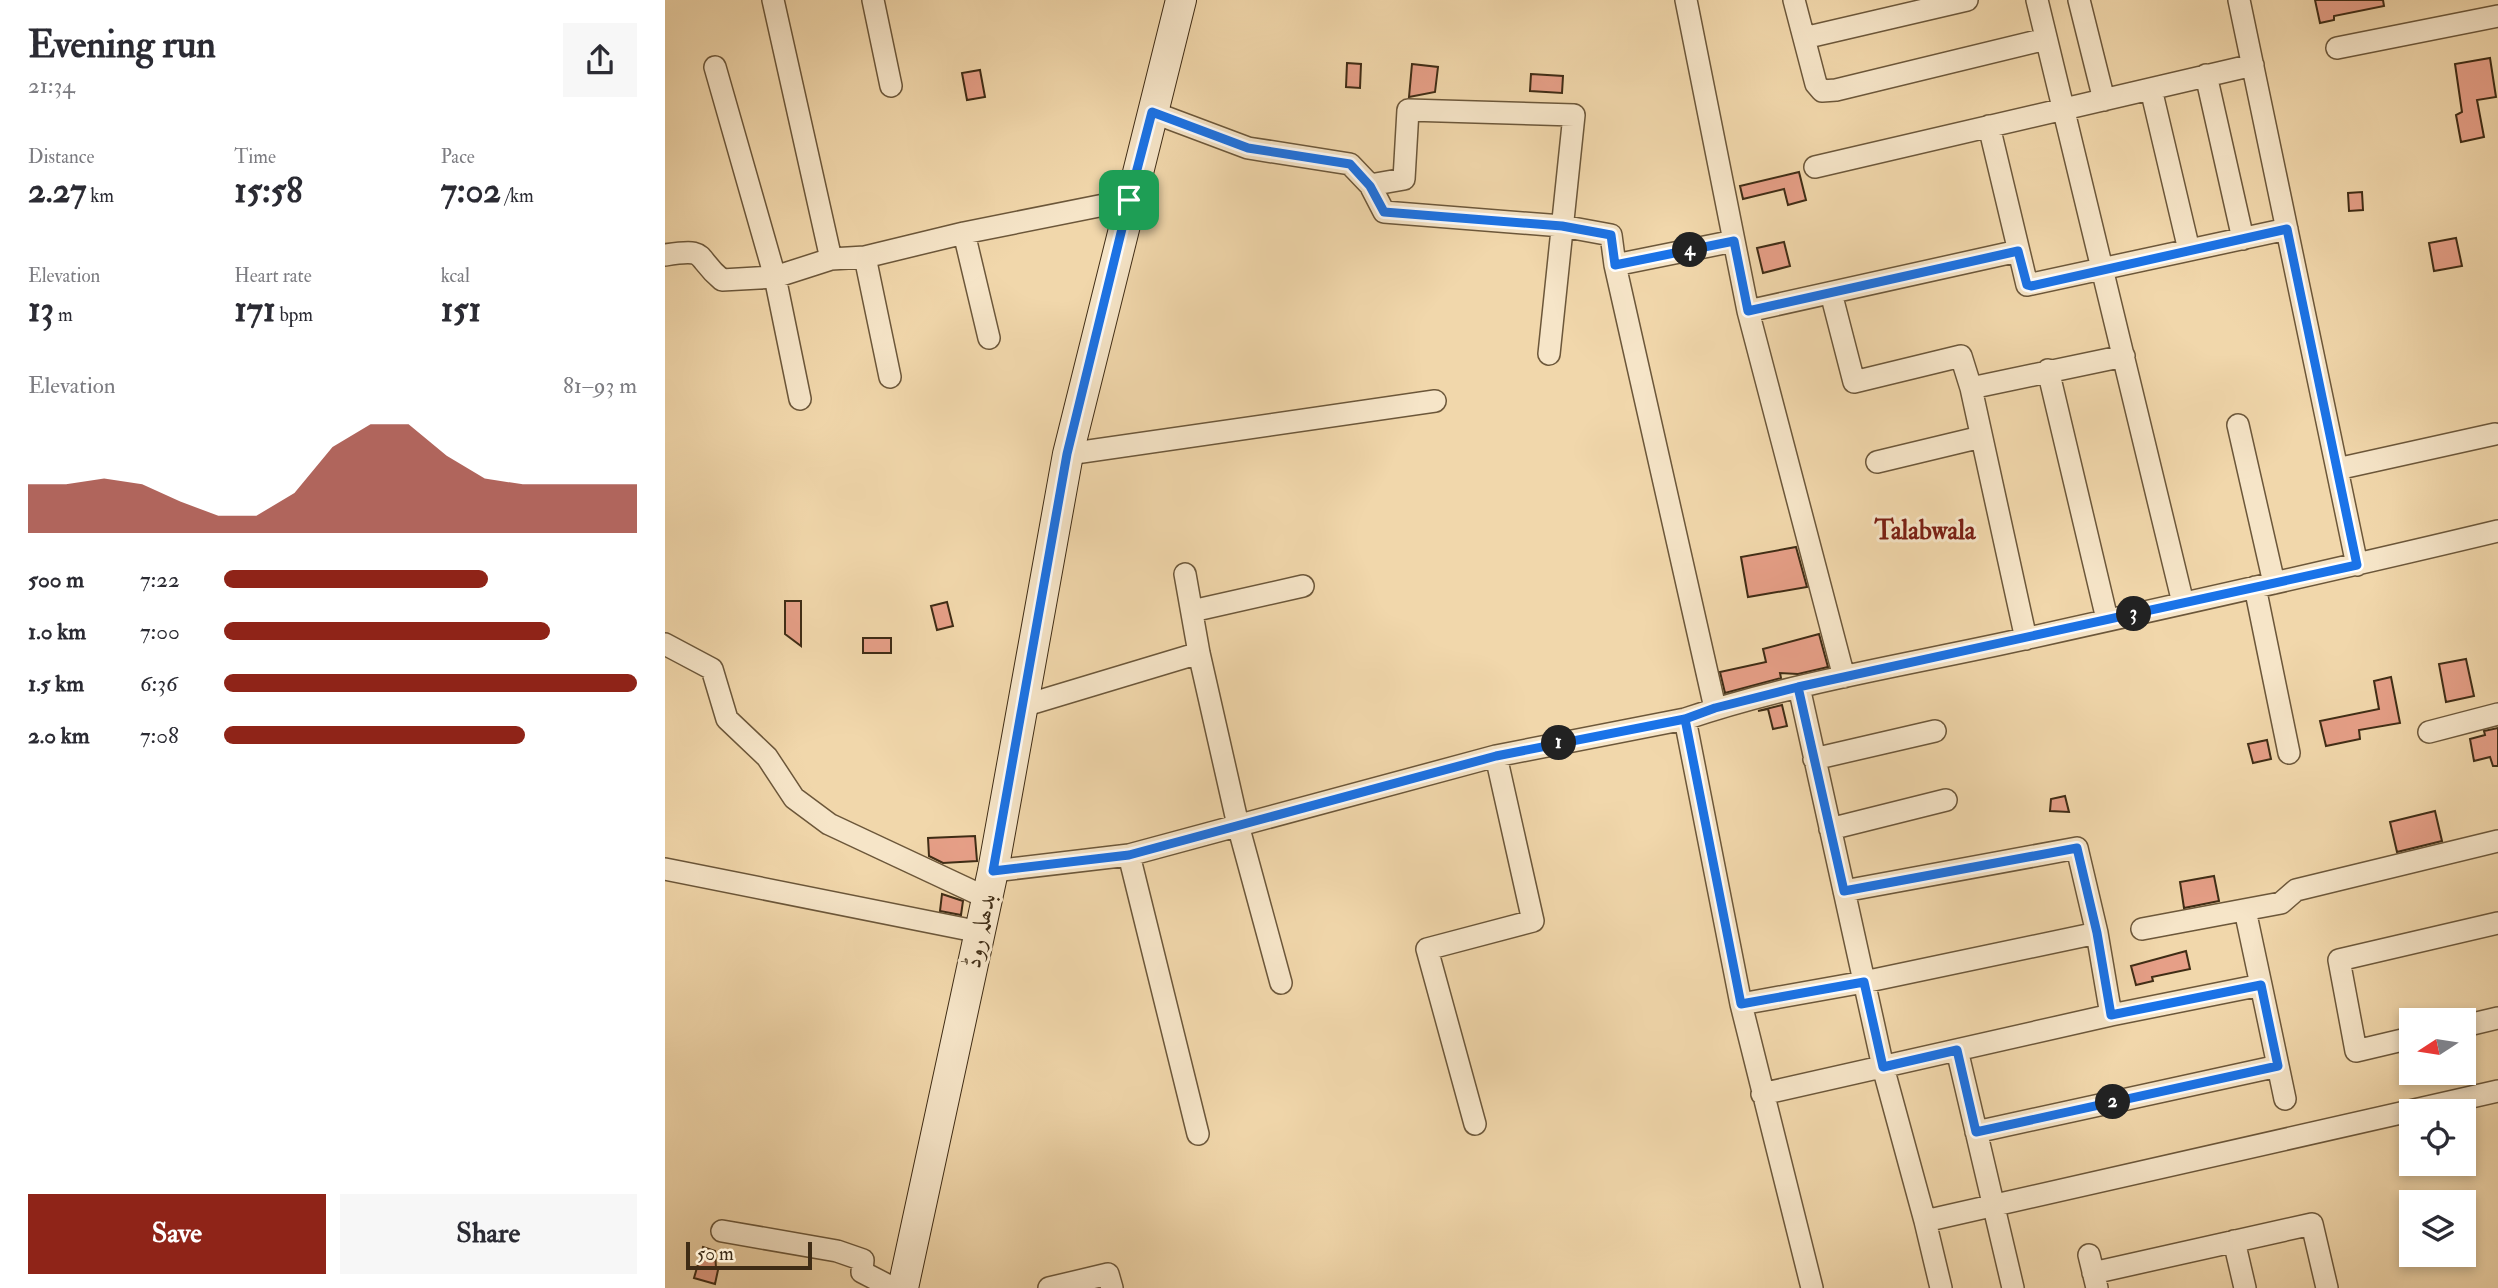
<!DOCTYPE html>
<meta charset="utf-8">
<style>
body{margin:0;font-family:"IM FELL Double Pica",Amiri,serif;background:#f7f7f7;color:#2b2b33;height:100vh;display:flex;flex-direction:column;font-size:26px;white-space:nowrap}
*{box-sizing:border-box;margin:0}
p{font-size:23px;color:#7c7c81}
.icon{flex:none;width:38px;height:38px;fill:none;stroke:currentColor;stroke-width:2;stroke-linecap:round;stroke-linejoin:round}
.map{position:relative;flex:1;overflow:hidden}
.details{display:flex;flex-direction:column;background:#fff;width:665px}
.details>*{flex:none}
.needle{width:46px;rotate:258deg}
.fabs{position:absolute;left:1734px;top:1008px;display:grid;gap:14px}
.fabs a{display:grid;place-items:center;width:77px;height:77px;border-radius:0px;background:#fff;box-shadow:0 4px 10px #0003;font-size:35px}
.scale{position:absolute;left:21px;bottom:18px;width:126px;box-sizing:border-box;padding-left:7px;border:4px solid #3f2c15;border-top:0;font-size:19px;line-height:24px;white-space:nowrap;color:#3f2c15;-webkit-text-stroke:5px #f6e5c8;paint-order:stroke}
.pin{position:absolute;display:grid;place-items:center;width:60px;height:60px;color:#fff;margin:-30px;border-radius:14px;box-shadow:0 4px 10px #0006}
.km{position:absolute;width:35px;height:35px;margin:-18px;border-radius:50%;background:#222;color:#fff;font-size:19px;line-height:35px;text-align:center}
.round{display:grid;place-items:center;flex:none;width:74px;height:74px;border-radius:0px;background:#f7f7f7}
.head{display:flex;align-items:center;justify-content:space-between;height:119px;padding:0 28px}
h1{font-size:38px;font-weight:700;line-height:52px}
.figures{display:grid;grid-template-columns:repeat(3,1fr);gap:10px;height:119px;padding:7px 28px}
.figures div{display:grid;align-content:center}
.figures b{font-size:35px;font-weight:700}
.figures small{font-size:19px;font-weight:400}
.figures p{font-size:19px}
.chart{height:196px;padding:14px 28px}
.chart p{display:flex;justify-content:space-between}
.chart svg{width:100%;height:126px;margin-top:7px;fill:#8f2418;opacity:.7}
.button{display:flex;gap:14px;margin-top:auto;padding:14px 28px}
.button a{flex:1;height:80px;border-radius:0px;background:#8f2418;color:#fff;font-size:28px;font-weight:700;line-height:80px;text-align:center}
.button a+a{background:#f7f7f7;color:#2b2b33}
ul{padding:0 28px;list-style:none;font-size:23px}
li{display:grid;grid-template-columns:112px 84px 1fr;align-items:center;height:52px}
li i{height:18px;border-radius:9px;background:#8f2418}
main{display:flex;flex:1;min-height:0}
.map>svg:first-child{display:block}
.building{fill:#e69f87;stroke:#3f2c15;stroke-width:2}
.lines{fill:none;stroke-linecap:round;stroke-linejoin:round}
.street-casing{stroke:#6c573a;stroke-width:24}
.secondary-casing{stroke:#3f2c15;stroke-width:32}
.street{stroke:#f6e5c8;stroke-width:21}
.secondary{stroke:#f6e5c8;stroke-width:30}
.route-casing{stroke:#fff;stroke-width:14}
.route{stroke:#1a73e8;stroke-width:9}
.labels{text-anchor:middle;dominant-baseline:central;stroke-width:6;stroke-linejoin:round;paint-order:stroke}
.street-label{font-size:24px;fill:#3f2c15;stroke:#f6e5c8}
.neighbourhood-label{font-size:26px;font-weight:bold;fill:#7a1f14;stroke:#f6e5c8}
</style>
<main>
<section class="details">
<div class="head"><div><h1>Evening run</h1><p>21:34</p></div><a class="round"><svg class="icon" aria-label="share" viewBox="0 0 24 24"><path d="M12 15V3M7 8l5-5 5 5M5 13v7h14v-7"/></svg></a></div>
<div class="figures">
<div><p>Distance</p><b>2.27<small> km</small></b></div>
<div><p>Time</p><b>15:58</b></div>
<div><p>Pace</p><b>7:02<small> /km</small></b></div>
</div>
<div class="figures">
<div><p>Elevation</p><b>13<small> m</small></b></div>
<div><p>Heart rate</p><b>171<small> bpm</small></b></div>
<div><p>kcal</p><b>151</b></div>
</div>
<div class="chart"><p><span>Elevation</span>81–93 m</p>
<svg viewBox="0 0 160 44" preserveAspectRatio="none"><path d="M0 44V27L10 27L20 25L30 27L40 33L50 38L60 38L70 30L80 14L90 6L100 6L110 17L120 25L130 27L140 27L150 27L160 27V44z"/></svg>
</div>
<ul>
<li><b>500 m</b>7:22<i style="width:64%"></i></li>
<li><b>1.0 km</b>7:00<i style="width:79%"></i></li>
<li><b>1.5 km</b>6:36<i style="width:100%"></i></li>
<li><b>2.0 km</b>7:08<i style="width:73%"></i></li>
</ul>
<div class="button"><a>Save</a><a>Share</a></div>
</section>
<div class="map">
<svg width="1833" height="1288" viewBox="0 0 1833 1288">
<rect width="100%" height="100%" fill="#f1d7ab"/>
<filter id="stains"><feTurbulence type="fractalNoise" baseFrequency=".00286" numOctaves="4"/><feColorMatrix values="0 0 0 0 .2 0 0 0 0 .09 0 0 0 0 .02 0 0 0 .5 -.17"/></filter>
<radialGradient id="worn" r=".72"><stop offset=".6" stop-color="#630" stop-opacity="0"/><stop offset="1" stop-color="#630" stop-opacity=".3"/></radialGradient>
<path class="building" d="M1650,0H1718L1719,6L1669,16V20L1655,23Z
M1825,58L1831,97L1812,100L1819,137L1796,142L1791,115L1797,112L1790,64Z
M682,63L696,64L695,88L681,87Z
M747,64L773,67L770,92L744,97Z
M315,70L320,97L302,100L297,73Z
M866,74L898,76L897,93L865,91Z
M1134,172L1141,200L1123,205L1119,189L1078,199L1075,186Z
M1697,192L1698,210L1684,211L1683,193Z
M1791,238L1797,266L1769,271L1764,243Z
M1119,242L1125,266L1098,273L1092,248Z
M1131,547L1142,587L1083,597L1076,557Z
M120,601H136V646L120,634Z
M282,602L288,626L272,630L266,606Z
M1154,634L1163,667L1133,674L1115,673L1116,678L1060,693L1055,672L1101,662L1098,649Z
M198,638H226V653H198Z
M1801,659L1809,696L1781,702L1774,664Z
M1726,677L1735,723L1694,730L1695,739L1661,746L1655,721L1714,709L1709,681Z
M1117,705L1122,726L1108,729L1103,709L1093,711Z
M1833,728V766H1828L1825,757L1809,761L1805,739L1820,735L1819,731Z
M1602,740L1606,759L1588,763L1583,744Z
M1400,796L1404,812L1385,811L1386,799Z
M1770,811L1777,841L1732,852L1725,822Z
M310,836L312,861L278,863L264,856L263,838Z
M1549,876L1554,901L1519,908L1515,882Z
M277,894L298,901L296,915L275,911Z
M1521,951L1525,969L1487,977L1488,981L1471,985L1466,966Z
M38,1247L50,1251L51,1268L53,1270L50,1284L29,1278Z"/>
<g class="lines">
<g class="street-casing">
<path id="street" d="M108,0L166,259
M208,0L226,86
M1021,0L1083,311L1179,677
M1129,0L1151,84L1157,91L1171,90L1381,39
M1372,0L1518,603
M1414,0L1439,100
M1574,0L1692,565
M1139,38L1302,0
M1672,48L1833,16
M50,67L110,277L135,399
M1541,75L1578,239
M1486,89L1524,250
M487,112L583,148L685,164L705,185L719,212L897,226L946,235L950,265L1050,708
M1324,126L1362,285L1622,229
M1150,167L1588,65
M705,185L739,179L743,110L909,115L884,354
M299,233L324,338
M0,255C45,248 28,256 57,280L110,277L166,259L200,257L299,233L464,200
M200,257L225,377
M950,265L1069,241
M1166,293L1189,382L1296,356L1306,388L1361,639
M1083,311L1353,251
M1383,370L1442,619
M1306,388L1459,356
M1573,425L1609,583
M403,454L770,401
M1212,462L1316,437
M1672,469L1830,434
M520,574L534,653L573,825L616,983
M1590,587L1624,753
M527,611L638,586
M0,644L47,669L62,719L102,757L129,798L164,824L322,898
M1134,687L1218,1067L1260,1221L1276,1288
M358,706L534,653
M1020,719L1076,1004L1147,1288
M1764,732L1833,714
M1149,759L1270,731
M1165,829L1281,800
M464,855L533,1134
M0,869L315,932
M328,871L464,855L831,756L1020,719C1130,682 1246,664 1359,639C1517,604 1675,569 1833,531
M1179,891L1412,848L1432,933L1446,1015
M1580,910L1596,985
M1477,929L1616,903L1631,890L1833,841
M1076,1004L1199,982L1432,933
M1799,1026L1833,1018
M1746,1038L1691,1051L1674,960L1833,923
M1292,1050L1348,1288
M1097,1094L1446,1015L1596,985L1620,1099
M810,1124L762,949L868,921L831,756
M1311,1132L1613,1066
M1260,1221L1833,1091
M57,1231L172,1251L198,1260L197,1272L228,1288
M1569,1241L1580,1288
M1424,1255L1432,1288
M1428,1273L1647,1224L1662,1288
M384,1288L443,1274L447,1288"/>
</g>
<g class="secondary-casing">
<path id="secondary" d="M238,1288L328,871L403,454L516,0"/>
</g>
<use href="#street" class="street"/>
<use href="#secondary" class="secondary"/>
</g>
<g class="lines">
<g class="route-casing">
<path id="route" d="M464,200L402,454L328,871L464,855L831,756L1020,719L1050,708L1133,687L1179,891L1412,848L1432,933L1446,1015L1596,985L1613,1066L1311,1132L1292,1050L1218,1067L1199,982L1076,1004L1020,719L1050,708L1133,687L1692,565L1622,229L1366,286L1362,285L1353,251L1083,311L1069,241L950,265L946,235L897,226L719,212L705,186L685,164L583,148L487,112L464,200"/>
</g>
<use href="#route" class="route"/>
</g>
<g class="labels">
<g class="street-label">
<text transform="translate(315 931) rotate(-78)">بدھلہ روڈ</text>
</g>
<g class="neighbourhood-label">
<text x="1260" y="531">Talabwala</text>
</g>
</g>
<rect width="100%" height="100%" filter="url(#stains)"/>
<rect width="100%" height="100%" fill="url(#worn)"/>
</svg>
<div class="fabs">
<a><svg class="needle" viewBox="-14 -14 28 28"><path d="M0-13l5 13h-10z" fill="#e53935"/><path d="M0 13l5-13h-10z" fill="#7c7c81"/></svg></a>
<a><svg class="icon" aria-label="locate" viewBox="0 0 24 24"><circle cx="12" cy="12" r="6"/><path d="M12 2v4M12 18v4M2 12h4M18 12h4"/></svg></a>
<a><svg class="icon" aria-label="layers" viewBox="0 0 24 24"><path d="M12 4l9 5-9 5-9-5zM3 14l9 5 9-5"/></svg></a>
</div>
<div class="scale">50 m</div>
<div class="pin" style="left:464px;top:200px;background:#1e9e55"><svg class="icon" aria-label="arrive" viewBox="0 0 24 24"><path d="M6 21V4h12l-3 4 3 4H6"/></svg></div>
<b class="km" style="left:894px;top:743px">1</b>
<b class="km" style="left:1448px;top:1102px">2</b>
<b class="km" style="left:1469px;top:614px">3</b>
<b class="km" style="left:1025px;top:250px">4</b>
</div>
</main>
